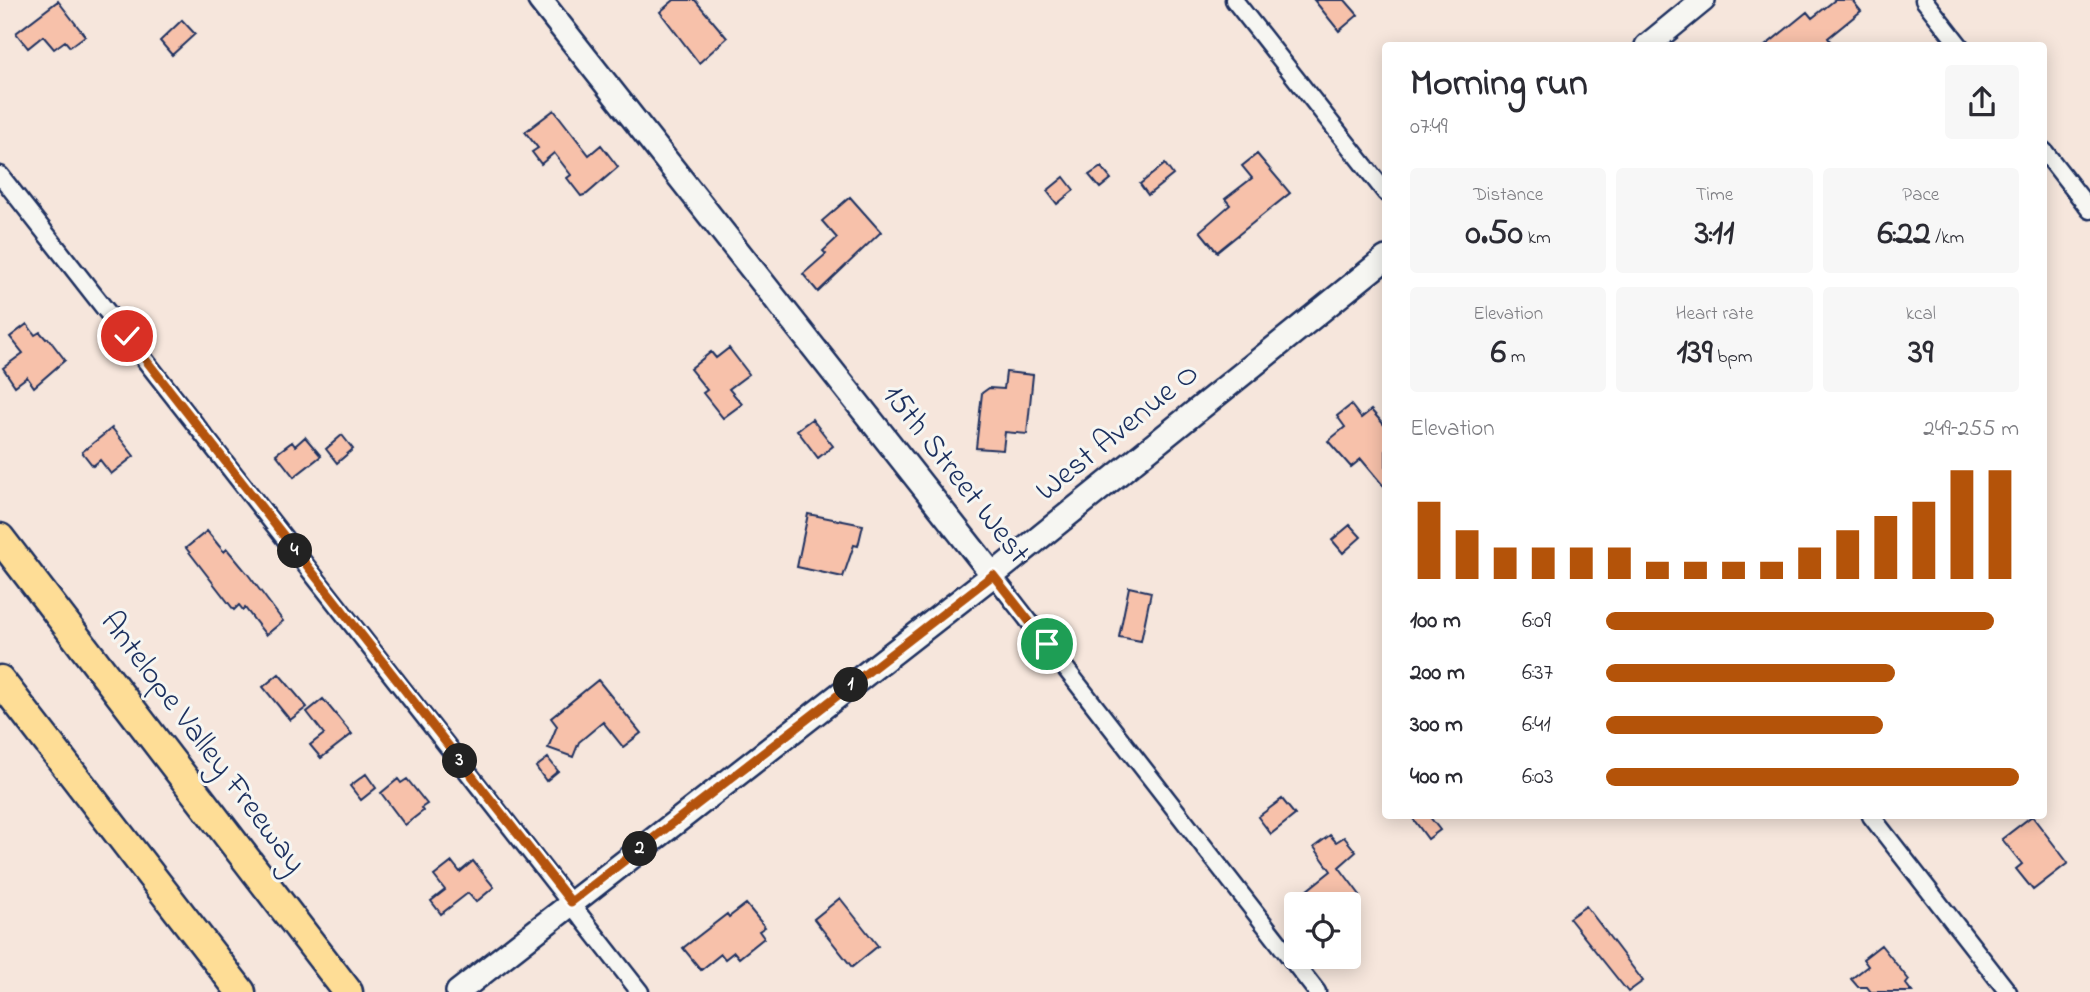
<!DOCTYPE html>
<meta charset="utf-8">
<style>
body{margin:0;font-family:"Indie Flower",sans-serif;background:#f7f7f7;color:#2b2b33;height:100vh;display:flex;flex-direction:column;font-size:26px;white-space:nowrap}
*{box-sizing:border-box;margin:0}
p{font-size:23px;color:#7c7c81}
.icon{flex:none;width:38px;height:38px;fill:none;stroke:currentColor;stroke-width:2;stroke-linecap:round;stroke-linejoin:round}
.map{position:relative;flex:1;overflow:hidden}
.sheet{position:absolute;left:1382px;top:42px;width:665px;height:777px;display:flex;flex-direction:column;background:#fff;border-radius:7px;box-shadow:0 4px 18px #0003}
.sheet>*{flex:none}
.controls{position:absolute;left:1284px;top:892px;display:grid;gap:14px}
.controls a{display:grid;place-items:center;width:77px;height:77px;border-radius:7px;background:#fff;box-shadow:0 4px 18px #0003;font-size:35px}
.pin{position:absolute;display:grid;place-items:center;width:60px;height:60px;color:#fff;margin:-30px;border:4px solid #fff;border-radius:50%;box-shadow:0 2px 7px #0007}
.km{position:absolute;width:35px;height:35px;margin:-18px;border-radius:50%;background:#222;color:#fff;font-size:19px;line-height:35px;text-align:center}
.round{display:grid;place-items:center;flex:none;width:74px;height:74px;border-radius:7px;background:#f7f7f7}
.headline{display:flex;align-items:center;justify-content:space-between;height:119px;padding:0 28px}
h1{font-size:38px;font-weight:700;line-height:52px}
.stats{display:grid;grid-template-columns:repeat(3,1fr);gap:10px;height:119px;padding:7px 28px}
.stats div{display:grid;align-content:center;border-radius:7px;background:#f7f7f7;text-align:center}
.stats b{font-size:35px;font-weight:700}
.stats small{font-size:19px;font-weight:400}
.stats p{font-size:19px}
.chart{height:196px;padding:14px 28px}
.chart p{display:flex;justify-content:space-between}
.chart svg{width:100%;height:126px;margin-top:7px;stroke:#b45309;stroke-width:6}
ul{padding:0 28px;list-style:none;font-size:23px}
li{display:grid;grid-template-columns:112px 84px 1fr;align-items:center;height:52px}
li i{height:18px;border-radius:9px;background:#b45309}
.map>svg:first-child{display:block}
.building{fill:#f7c1aa;stroke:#1b2f5e;stroke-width:2}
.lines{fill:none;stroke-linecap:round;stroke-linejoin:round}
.street-casing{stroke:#1b2f5e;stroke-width:21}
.secondary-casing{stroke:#1b2f5e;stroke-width:28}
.highway-casing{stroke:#1b2f5e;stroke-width:33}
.street{stroke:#f6f6f2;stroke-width:16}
.secondary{stroke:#f6f6f2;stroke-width:23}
.highway{stroke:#fedd96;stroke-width:28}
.route-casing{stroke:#fff;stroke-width:14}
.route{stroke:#b45309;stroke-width:9}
.labels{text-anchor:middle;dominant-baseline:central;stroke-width:6;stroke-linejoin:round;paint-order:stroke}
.street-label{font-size:32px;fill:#1b2f5e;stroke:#f6f6f2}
</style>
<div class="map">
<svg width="2090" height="992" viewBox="0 0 2090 992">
<rect width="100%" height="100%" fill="#f6e6dc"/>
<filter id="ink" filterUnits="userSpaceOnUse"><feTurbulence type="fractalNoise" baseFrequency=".0143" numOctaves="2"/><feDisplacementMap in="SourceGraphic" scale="14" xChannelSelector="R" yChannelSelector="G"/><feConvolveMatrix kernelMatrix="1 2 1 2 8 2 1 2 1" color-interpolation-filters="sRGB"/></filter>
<g filter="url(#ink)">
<path class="building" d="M674,0H695L727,38L699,63L660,12Z
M1314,0H1345L1358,15L1339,31Z
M1835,0H1852L1861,11L1828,38L1834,46H1765L1807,12L1812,18Z
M58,1L85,36L70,47L65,41L54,49L43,36L28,48L16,33Z
M182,20L195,34L172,55L160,41Z
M554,110L589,155L601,145L618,167L587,194L581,196L567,178L571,175L554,153L541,164L532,152L538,148L525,132Z
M1257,154L1290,193L1217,252L1200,231L1230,205L1225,199L1252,178L1242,166Z
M1165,164L1173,175L1148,195L1140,184Z
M1101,167L1111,179L1100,188L1089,175Z
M1064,177L1074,190L1057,204L1047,191Z
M850,197L881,232L818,292L803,274L826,254L823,251L837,238L822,221Z
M27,324L35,335L40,332L46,339L48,338L65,360L34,387L27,377L15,386L3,368L23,353L10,337Z
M729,348L749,374L729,389L742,404L723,418L703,393L707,390L690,369L711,352L716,358Z
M1006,372L1033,375L1027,434L1005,432L1003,450L976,448L982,393L989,388L1004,389Z
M1351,405L1361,418L1371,410L1386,427V489L1361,459L1351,467L1328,441L1345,427L1337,416Z
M812,419L833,446L818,458L797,430Z
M112,428L134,456L111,474L100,460L93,466L82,452Z
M342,435L353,449L337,463L326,449Z
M305,437L321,456L294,477L276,454L292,442L295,446Z
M808,514L863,525L858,546L854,545L843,577L797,567Z
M1350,525L1361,537L1343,553L1332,540Z
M207,531L224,552L227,549L247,573L283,621L266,635L245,608L243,610L239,605L234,610L186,548Z
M1129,587L1151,592L1141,641L1119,637Z
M279,674L307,707L290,720L263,687Z
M598,680L641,733L623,747L603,722L579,742L573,757L548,748L557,726L551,718Z
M323,699L352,734L321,758L310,745L324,734L307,712Z
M548,758L558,771L546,781L536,767Z
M366,774L376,788L361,800L350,786Z
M398,779L401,783L407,779L427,804L421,808L423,811L405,825L381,793Z
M1282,799L1295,815L1271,834L1258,817Z
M1411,816H1429L1440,830L1428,839Z
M2032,816L2068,863L2033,890L2016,869L2022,864L2002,839Z
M1330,835L1336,842L1344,837L1356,852L1339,867L1360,895L1346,905H1316L1306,891L1331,871L1314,847Z
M473,861L494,887L476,902L468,893L441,914L431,901L445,890L434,876L452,862L460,872Z
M840,898L878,946L852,967L814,919Z
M746,904L765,927L759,931L764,938L739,958L734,952L725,959L721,954L701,970L683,948L727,914L729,917Z
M1586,906L1643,981L1628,992L1569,918Z
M1881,945L1909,980L1906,984L1912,992H1871L1867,987H1858L1851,979L1868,966L1863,959Z"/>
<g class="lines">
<g class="street-casing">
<path id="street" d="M1234,0L1386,193
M1924,0L1960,46
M2044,151L2090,210
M0,175L640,992
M993,575L1317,992
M1871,816L2008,992"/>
</g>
<g class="secondary-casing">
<path id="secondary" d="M540,0L993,575
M1647,46L1703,0
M458,992L993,575L1386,258"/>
</g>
<g class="highway-casing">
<path id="highway" d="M0,538L348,992
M0,680L241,992"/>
</g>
<use href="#street" class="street"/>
<use href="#secondary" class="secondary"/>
<use href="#highway" class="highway"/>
</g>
</g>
<g class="lines" filter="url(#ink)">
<g class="route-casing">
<path id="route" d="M127,336L571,902L993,575L1047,644"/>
</g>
<use href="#route" class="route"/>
</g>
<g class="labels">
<g class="street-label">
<text transform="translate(1118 433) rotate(-39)">West Avenue O</text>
<text transform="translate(955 475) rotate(52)">15th Street West</text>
<text transform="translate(202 743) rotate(53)">Antelope Valley Freeway</text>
</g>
</g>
</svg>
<div class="controls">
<a><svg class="icon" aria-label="locate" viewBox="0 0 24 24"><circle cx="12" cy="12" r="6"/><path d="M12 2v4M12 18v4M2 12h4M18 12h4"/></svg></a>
</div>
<div class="pin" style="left:1047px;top:644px;background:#1e9e55"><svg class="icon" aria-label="arrive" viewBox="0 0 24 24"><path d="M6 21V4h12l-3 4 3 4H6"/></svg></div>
<div class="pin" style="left:127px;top:336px;background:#d93025"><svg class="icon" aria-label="check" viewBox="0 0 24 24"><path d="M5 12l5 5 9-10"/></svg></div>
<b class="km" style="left:851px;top:685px">1</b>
<b class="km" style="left:640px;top:849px">2</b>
<b class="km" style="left:460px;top:761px">3</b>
<b class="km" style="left:295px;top:551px">4</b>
<section class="sheet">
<div class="headline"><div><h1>Morning run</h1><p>07:49</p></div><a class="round"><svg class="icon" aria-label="share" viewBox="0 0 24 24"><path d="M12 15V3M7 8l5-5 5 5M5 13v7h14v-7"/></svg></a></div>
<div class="stats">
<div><p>Distance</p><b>0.50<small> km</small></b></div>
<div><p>Time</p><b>3:11</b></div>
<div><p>Pace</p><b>6:22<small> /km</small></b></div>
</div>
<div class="stats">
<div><p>Elevation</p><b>6<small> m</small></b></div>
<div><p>Heart rate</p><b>139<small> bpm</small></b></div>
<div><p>kcal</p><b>39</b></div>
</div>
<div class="chart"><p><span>Elevation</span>249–255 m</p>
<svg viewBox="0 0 160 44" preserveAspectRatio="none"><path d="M5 44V17M15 44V27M25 44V33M35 44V33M45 44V33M55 44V33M65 44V38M75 44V38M85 44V38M95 44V38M105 44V33M115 44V27M125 44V22M135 44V17M145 44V6M155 44V6"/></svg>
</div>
<ul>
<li><b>100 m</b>6:09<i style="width:94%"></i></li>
<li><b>200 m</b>6:37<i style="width:70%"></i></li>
<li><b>300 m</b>6:41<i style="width:67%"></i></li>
<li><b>400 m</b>6:03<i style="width:100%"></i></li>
</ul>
</section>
</div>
